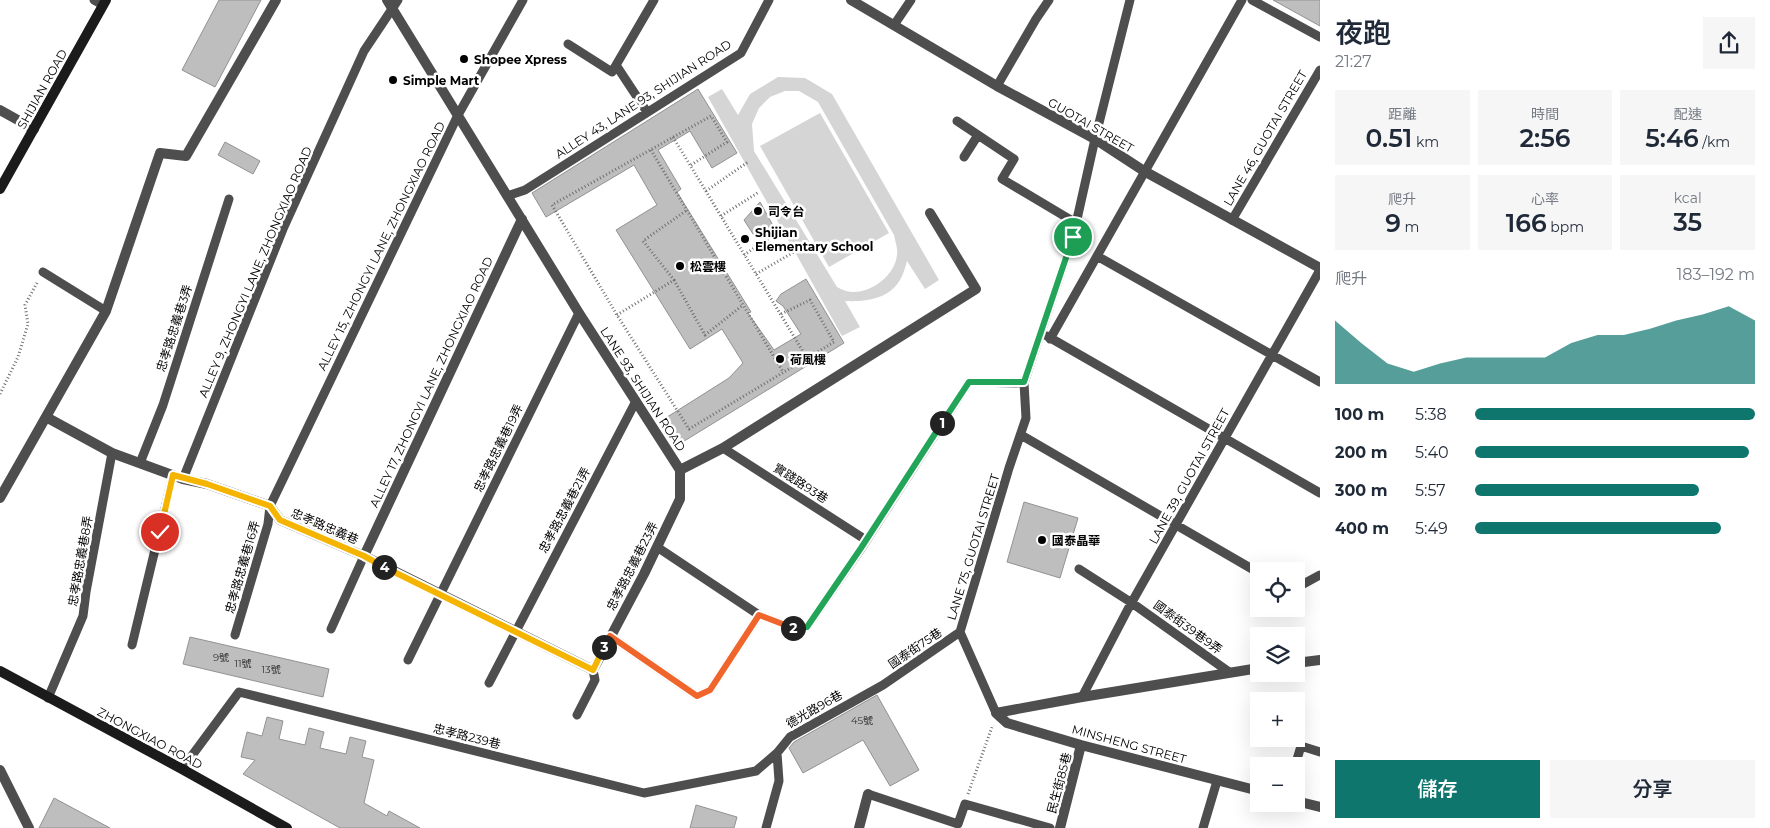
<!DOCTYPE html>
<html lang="zh-TW">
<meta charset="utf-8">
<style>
body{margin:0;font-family:Montserrat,"Noto Sans TC",sans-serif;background:#f6f6f7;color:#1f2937;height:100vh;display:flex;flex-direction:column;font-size:19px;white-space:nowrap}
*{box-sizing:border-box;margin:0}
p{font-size:16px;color:#747a83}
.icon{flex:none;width:28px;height:28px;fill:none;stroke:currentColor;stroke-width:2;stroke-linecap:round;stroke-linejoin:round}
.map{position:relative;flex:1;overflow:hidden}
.panel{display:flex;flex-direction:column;background:#fff;width:450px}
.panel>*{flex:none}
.buttons{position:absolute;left:1250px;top:562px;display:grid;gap:10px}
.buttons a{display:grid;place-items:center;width:55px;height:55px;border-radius:0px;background:#fff;box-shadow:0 5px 20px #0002;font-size:25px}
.pin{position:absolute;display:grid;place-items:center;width:42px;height:42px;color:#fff;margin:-21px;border:2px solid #fff;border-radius:50%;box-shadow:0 1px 5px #0007}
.km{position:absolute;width:25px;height:25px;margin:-12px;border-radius:50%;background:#222;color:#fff;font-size:14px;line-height:25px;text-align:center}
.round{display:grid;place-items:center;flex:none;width:52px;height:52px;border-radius:0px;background:#f6f6f7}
.head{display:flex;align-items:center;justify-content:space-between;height:85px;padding:0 15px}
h1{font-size:28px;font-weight:600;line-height:38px}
.figures{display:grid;grid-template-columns:repeat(3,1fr);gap:8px;height:85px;padding:5px 15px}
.figures div{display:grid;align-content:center;border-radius:0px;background:#f6f6f7;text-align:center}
.figures b{font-size:25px;font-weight:600}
.figures small{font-size:14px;font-weight:400}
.figures p{font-size:14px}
.chart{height:140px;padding:10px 15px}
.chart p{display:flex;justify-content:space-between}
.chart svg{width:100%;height:90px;margin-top:5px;fill:#0f766e;opacity:.7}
.button{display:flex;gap:10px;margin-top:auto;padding:10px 15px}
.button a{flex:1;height:58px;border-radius:0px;background:#0f766e;color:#fff;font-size:20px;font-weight:600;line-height:58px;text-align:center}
.button a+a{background:#f6f6f7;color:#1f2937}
ul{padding:0 15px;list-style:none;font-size:16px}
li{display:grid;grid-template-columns:80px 60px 1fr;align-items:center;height:38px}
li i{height:12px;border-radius:6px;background:#0f766e}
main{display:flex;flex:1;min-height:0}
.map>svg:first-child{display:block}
.green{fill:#d5d5d5;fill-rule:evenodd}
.building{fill:#bebebe;stroke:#929292}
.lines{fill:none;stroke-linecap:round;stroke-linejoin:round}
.path{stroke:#707070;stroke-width:3;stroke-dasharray:1 2.5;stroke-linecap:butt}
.lane{stroke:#4e4e4e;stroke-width:9}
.street{stroke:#4e4e4e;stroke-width:10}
.secondary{stroke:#1b1b1b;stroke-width:10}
.split-1-casing{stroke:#fff;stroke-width:10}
.split-2-casing{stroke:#fff;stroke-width:10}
.split-3-casing{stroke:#fff;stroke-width:10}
.split-4-casing{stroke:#fff;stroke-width:10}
.split-5-casing{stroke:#fff;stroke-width:10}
.split-1{stroke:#22a559;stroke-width:6}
.split-2{stroke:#22a559;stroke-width:6}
.split-3{stroke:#f0652b;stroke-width:6}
.split-4{stroke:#f5b400;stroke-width:6}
.split-5{stroke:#f5b400;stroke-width:6}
.poi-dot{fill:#000;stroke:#fff;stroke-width:2}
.labels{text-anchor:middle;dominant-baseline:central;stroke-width:5;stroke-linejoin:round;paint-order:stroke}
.number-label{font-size:10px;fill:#303030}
.poi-label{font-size:12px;font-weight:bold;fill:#000;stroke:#fff;text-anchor:start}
.street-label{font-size:12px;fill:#000;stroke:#fff}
</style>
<main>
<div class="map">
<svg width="1320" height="828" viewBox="0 0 1320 828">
<rect width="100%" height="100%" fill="#fff"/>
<path class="green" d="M778,77L805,78L832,94L939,280L925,289L907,261C905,268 903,275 900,280C889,299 865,302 845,301L860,327L842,336L708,97L722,89L738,115L750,94ZM785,91H799L818,102L894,235C895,241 898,248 897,255C895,275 872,293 852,292C847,292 841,289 837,287L754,151L752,124L759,108L770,97Z
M820,113L889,233L829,267L760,146Z"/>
<path class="building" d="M219,0H261L215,87L182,70Z
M1273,0H1320V26Z
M698,89L737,153L712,168L690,131L658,150L681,189L677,192L751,312L748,313L774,350L801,334L783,306L776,301L781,294L806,279L844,343L681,443L664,419L729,378L743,363L722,329L690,349L616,230L657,205L634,165L546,217L532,193Z
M225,142L260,161L253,174L218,155Z
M760,202L776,231L755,237L744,220Z
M1024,502L1078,518L1060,578L1007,562Z
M190,637L329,669L323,697L183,664Z
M877,695L919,770L890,786L863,740L803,773L789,748L794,742Z
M267,717L283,721L279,739L305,745L309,728L324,732L320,748L346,754L350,737L366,741L362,757L374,760L364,803L387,816L389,811L420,828H340L243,774L255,760L241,757L247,732L262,736Z
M54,798L110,828H39Z
M696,805L737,817L734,828H690Z"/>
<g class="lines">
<path class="path" d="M673,137L807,358
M651,150L783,372
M691,165L727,142L711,116L552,205L617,315L689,429L834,342L810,300L781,314
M706,191L748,162
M721,216L759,192
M744,255L781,230
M756,274L801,248
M674,280L705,335L743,305
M617,315L674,280L643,241L687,210
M0,394L18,357L28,324L25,305L38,281
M968,794L992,727"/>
<path class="lane" d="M94,0L103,5
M1252,0L1320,37
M894,25L911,0
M568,44L612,72L654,0
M616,65L647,112
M997,86L1036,19L1049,0
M957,121L978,135
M964,157L978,135L1014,159L1002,179L1076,223
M507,196L525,190L741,53L769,0
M1232,220L1320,70
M1097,256L1320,382
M43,272L106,311
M1047,336L1320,493
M1050,339L1242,0
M1021,435L1259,573
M723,448L866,540
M140,463L163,405L229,199
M183,479L283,229L364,51L398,0
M657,547L759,615L793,628L807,627L861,549L969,382L1024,383
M1079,569L1132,603L1229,672
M1296,588L1320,575
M331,629L364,556
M235,635L268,524L270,506L458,115L523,0
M610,636L697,696L710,690L759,615
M132,645L173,475
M408,660L579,313
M489,683L636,401
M1082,697L1128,609L1320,270
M48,698L83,616L86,592L112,453
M996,713L960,632L1009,468L1026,418L1024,383L1073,237L1095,139L1130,0
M577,715L595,680L593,670
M1295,766L1301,746L1320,752
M182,769L239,692L644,793L756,771L777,753
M868,794L958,824L965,804L1050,828
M766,828L779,781L777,753L790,737L883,685L960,632
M1203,828L1217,781"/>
<path class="street" d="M387,0L579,313L680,470L723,448L976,289L930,213
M851,0L997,86L1095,139L1144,171L1320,268
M0,110L34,129
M46,417L112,453L183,479L207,484L270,506L280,520L364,556L593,670L644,574L680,499V470
M0,498L106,311L160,153L186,156L276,0
M364,556L522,219
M1296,663L1320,660
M996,713L1007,723L1081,745L1259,791
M996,713L1082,697L1259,668
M0,770L29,828
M1296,801L1320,807
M859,828L868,794
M1060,828L1081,745"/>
<path class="secondary" d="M0,189L106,0
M0,671L182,769L287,828"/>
</g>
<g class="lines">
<g class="split-1-casing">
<path id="split-1" d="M942,423L969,382H1024L1073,237"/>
</g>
<g class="split-2-casing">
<path id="split-2" d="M793,628L807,627L861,548L942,423"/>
</g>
<g class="split-3-casing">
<path id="split-3" d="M604,647L610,636L697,696L710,690L759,615L793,628"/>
</g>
<g class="split-4-casing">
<path id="split-4" d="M384,567L593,670L604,647"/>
</g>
<g class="split-5-casing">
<path id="split-5" d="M160,532L173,475L207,484L270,506L280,520L364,556L384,567"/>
</g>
<use href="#split-1" class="split-1"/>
<use href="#split-2" class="split-2"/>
<use href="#split-3" class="split-3"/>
<use href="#split-4" class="split-4"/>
<use href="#split-5" class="split-5"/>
</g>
<g class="poi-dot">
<circle cx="464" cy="59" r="5"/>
<circle cx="393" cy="80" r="5"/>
<circle cx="758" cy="211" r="5"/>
<circle cx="745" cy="239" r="5"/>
<circle cx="680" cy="266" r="5"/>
<circle cx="780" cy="359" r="5"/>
<circle cx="1042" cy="540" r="5"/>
</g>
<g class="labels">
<g class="number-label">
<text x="221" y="657">9號</text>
<text x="243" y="663">11號</text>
<text x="271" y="669">13號</text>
<text x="862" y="720">45號</text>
</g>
<g class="poi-label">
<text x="474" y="59">Shopee Xpress</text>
<text x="403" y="80">Simple Mart</text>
<text x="768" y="211">司令台</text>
<text x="755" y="232">Shijian<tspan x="755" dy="14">Elementary School</tspan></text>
<text x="690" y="266">松雲樓</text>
<text x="790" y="359">荷風樓</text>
<text x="1052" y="540">國泰晶華</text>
</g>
<g class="street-label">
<text transform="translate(42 89) rotate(-61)">SHIJIAN ROAD</text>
<text transform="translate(643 99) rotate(-33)">ALLEY 43, LANE 93, SHIJIAN ROAD</text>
<text transform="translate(1091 125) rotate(30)">GUOTAI STREET</text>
<text transform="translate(1265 138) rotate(-60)">LANE 46, GUOTAI STREET</text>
<text transform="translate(381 246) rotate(-64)">ALLEY 15, ZHONGYI LANE, ZHONGXIAO ROAD</text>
<text transform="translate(255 272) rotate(-67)">ALLEY 9, ZHONGYI LANE, ZHONGXIAO ROAD</text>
<text transform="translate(174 328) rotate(-72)">忠孝路忠義巷3弄</text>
<text transform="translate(431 382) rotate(-65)">ALLEY 17, ZHONGYI LANE, ZHONGXIAO ROAD</text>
<text transform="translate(643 389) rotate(57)">LANE 93, SHIJIAN ROAD</text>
<text transform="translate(498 448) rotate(-64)">忠孝路忠義巷19弄</text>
<text transform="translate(1189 476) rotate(-61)">LANE 39, GUOTAI STREET</text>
<text transform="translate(801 483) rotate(33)">實踐路93巷</text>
<text transform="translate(564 510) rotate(-62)">忠孝路忠義巷21弄</text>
<text transform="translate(325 526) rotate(23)">忠孝路忠義巷</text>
<text transform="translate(973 547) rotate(-73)">LANE 75, GUOTAI STREET</text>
<text transform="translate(80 561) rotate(-80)">忠孝路忠義巷8弄</text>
<text transform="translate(632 566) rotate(-63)">忠孝路忠義巷23弄</text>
<text transform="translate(242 567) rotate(-74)">忠孝路忠義巷16弄</text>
<text transform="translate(1188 627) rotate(36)">國泰街39巷9弄</text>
<text transform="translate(915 648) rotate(-34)">國泰街75巷</text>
<text transform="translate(814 709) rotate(-30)">德光路96巷</text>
<text transform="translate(467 736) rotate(14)">忠孝路239巷</text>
<text transform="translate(150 738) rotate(28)">ZHONGXIAO ROAD</text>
<text transform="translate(1129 744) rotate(15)">MINSHENG STREET</text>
<text transform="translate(1059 783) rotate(-75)">民生街85巷</text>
</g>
</g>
</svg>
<div class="buttons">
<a><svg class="icon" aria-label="locate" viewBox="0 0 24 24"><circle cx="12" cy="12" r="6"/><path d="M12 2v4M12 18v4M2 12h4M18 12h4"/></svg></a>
<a><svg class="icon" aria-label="layers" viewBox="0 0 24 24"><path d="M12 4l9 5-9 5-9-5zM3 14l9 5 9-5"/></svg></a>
<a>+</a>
<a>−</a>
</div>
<div class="pin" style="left:1073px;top:237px;background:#1e9e55"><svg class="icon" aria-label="arrive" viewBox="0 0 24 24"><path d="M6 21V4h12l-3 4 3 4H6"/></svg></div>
<div class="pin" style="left:160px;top:532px;background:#d93025"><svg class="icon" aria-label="check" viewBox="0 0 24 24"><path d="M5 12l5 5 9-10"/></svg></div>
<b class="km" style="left:942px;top:423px">1</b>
<b class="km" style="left:793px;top:628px">2</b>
<b class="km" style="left:604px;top:647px">3</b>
<b class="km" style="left:384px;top:567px">4</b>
</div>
<section class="panel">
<div class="head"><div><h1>夜跑</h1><p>21:27</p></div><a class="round"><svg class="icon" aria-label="share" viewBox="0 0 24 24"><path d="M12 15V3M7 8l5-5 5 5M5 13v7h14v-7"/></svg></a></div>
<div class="figures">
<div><p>距離</p><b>0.51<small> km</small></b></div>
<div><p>時間</p><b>2:56</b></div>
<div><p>配速</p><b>5:46<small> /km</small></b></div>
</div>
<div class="figures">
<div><p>爬升</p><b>9<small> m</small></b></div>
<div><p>心率</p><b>166<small> bpm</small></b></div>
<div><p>kcal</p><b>35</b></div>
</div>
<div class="chart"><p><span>爬升</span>183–192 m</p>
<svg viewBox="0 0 160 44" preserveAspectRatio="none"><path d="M0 44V13L10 24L20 34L30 38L40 34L50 31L60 31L70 31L80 31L90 24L100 20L110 20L120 17L130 13L140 10L150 6L160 13V44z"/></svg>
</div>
<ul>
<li><b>100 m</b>5:38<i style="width:100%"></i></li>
<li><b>200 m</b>5:40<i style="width:98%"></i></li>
<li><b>300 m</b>5:57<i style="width:80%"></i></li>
<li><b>400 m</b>5:49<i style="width:88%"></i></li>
</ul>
<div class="button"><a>儲存</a><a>分享</a></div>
</section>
</main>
